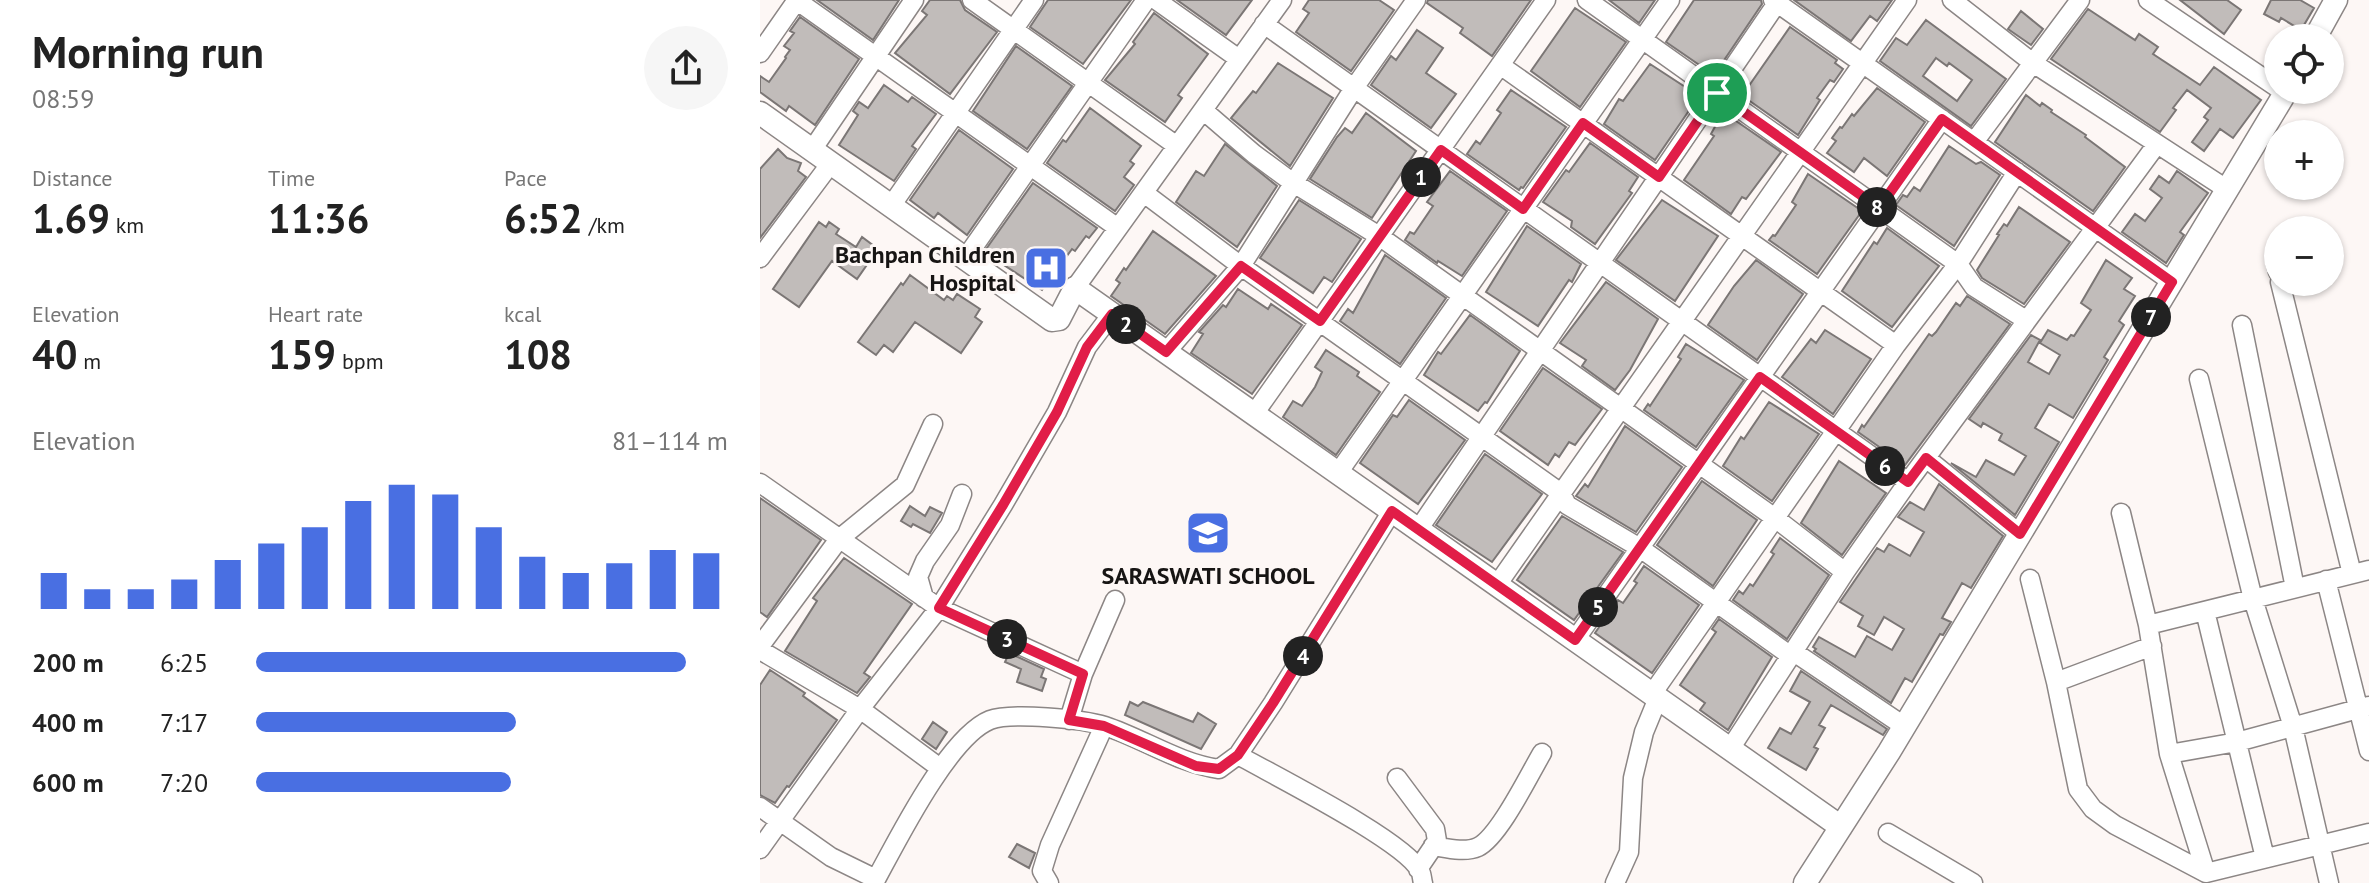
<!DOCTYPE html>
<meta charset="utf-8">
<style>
body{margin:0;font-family:"PT Sans",sans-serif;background:#f6f6f6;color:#222;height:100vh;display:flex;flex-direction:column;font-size:30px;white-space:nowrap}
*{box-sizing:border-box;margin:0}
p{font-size:26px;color:#767676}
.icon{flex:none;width:44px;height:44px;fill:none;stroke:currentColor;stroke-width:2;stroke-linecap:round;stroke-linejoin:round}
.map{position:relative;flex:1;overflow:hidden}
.drawer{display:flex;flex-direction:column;background:#fff;width:760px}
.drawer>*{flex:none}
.tools{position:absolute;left:1504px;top:24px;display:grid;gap:16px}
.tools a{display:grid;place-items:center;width:80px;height:80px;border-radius:50%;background:#fff;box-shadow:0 2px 6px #0004;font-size:40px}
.pin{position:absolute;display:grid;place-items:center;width:68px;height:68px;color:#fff;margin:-34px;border:4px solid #fff;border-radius:50%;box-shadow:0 2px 8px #0007}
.km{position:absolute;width:40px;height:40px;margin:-20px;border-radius:50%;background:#222;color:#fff;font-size:22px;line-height:40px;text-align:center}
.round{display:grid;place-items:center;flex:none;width:84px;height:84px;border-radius:42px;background:#f6f6f6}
.head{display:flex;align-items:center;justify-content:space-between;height:136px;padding:0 32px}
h1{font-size:44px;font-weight:700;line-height:60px}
.figures{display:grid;grid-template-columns:repeat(3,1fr);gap:12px;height:136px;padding:8px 32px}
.figures div{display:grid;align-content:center}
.figures b{font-size:40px;font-weight:700}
.figures small{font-size:22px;font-weight:400}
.figures p{font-size:22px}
.chart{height:224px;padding:16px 32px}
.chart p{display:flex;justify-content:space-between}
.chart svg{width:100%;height:144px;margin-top:8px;stroke:#496fe2;stroke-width:6}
ul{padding:0 32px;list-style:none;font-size:26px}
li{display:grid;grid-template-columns:128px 96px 1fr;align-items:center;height:60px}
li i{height:20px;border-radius:10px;background:#496fe2}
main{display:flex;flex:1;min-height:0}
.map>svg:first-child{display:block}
.building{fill:#c1bcba;stroke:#7b7675;stroke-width:2;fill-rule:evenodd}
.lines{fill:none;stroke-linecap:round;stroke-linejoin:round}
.minor-casing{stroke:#8c8685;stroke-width:21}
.tertiary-casing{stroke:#8c8685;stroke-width:25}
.minor{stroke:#fff;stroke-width:18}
.tertiary{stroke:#fff;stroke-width:22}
.route-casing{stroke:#fff;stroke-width:16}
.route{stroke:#e11d48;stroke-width:10}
.labels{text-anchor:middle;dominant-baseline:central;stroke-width:6;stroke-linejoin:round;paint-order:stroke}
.poi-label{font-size:24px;font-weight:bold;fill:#171514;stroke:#fdf7f5;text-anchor:end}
</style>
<main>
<section class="drawer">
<div class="head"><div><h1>Morning run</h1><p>08:59</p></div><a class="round"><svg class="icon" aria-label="share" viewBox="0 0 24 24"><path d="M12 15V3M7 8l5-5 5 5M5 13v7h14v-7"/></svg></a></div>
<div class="figures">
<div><p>Distance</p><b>1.69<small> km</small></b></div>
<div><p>Time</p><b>11:36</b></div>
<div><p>Pace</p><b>6:52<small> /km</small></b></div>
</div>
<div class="figures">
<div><p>Elevation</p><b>40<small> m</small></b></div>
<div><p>Heart rate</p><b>159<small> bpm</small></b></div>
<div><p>kcal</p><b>108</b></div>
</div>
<div class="chart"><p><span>Elevation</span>81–114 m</p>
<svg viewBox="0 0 160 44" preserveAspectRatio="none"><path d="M5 44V33M15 44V38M25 44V38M35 44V35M45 44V29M55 44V24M65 44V19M75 44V11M85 44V6M95 44V9M105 44V19M115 44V28M125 44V33M135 44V30M145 44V26M155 44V27"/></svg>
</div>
<ul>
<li><b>200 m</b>6:25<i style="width:91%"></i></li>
<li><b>400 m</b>7:17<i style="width:55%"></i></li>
<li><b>600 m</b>7:20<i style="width:54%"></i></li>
</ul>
</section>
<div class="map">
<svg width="1609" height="883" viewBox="0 0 1609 883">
<rect width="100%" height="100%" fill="#fdf7f5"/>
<path class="building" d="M57,0H139L113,40Z
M170,0H200L205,10L237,32L190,94L135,53L167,15L162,11Z
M288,0H371L323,64L270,27Z
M417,0H492L466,35Z
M549,0H619L634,10L591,71L536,32L549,13L543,9Z
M668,0H771L732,56L700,33L703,28L667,3Z
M849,0H895L879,23Z
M934,0H1001L1002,4L954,75L906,42Z
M1034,0H1132L1117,21L1110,16L1091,41Z
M1420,0H1467L1481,10L1464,34Z
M1511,0H1540L1554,8L1541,30L1521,18L1519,22L1504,14Z
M815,8L866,42L820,107L771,71Z
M1328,9L1375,40L1379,34L1398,47L1393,54L1440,85L1454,67L1501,100L1473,138L1460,129L1444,151L1432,142L1448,120L1444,117L1451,108L1427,90L1413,108L1416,110L1400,132L1291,59Z
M1261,11L1283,29L1271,45L1248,29Z
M394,13L448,54L418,95L422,98L405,122L345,80L375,44L373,42Z
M40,17L99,59L55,125L29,106L26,111L0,92V76L9,82L26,58L25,57L30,50L24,46L34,33L30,31Z
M1166,20L1246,79L1211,126L1120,61L1136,38L1147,45ZM1176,58L1187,66L1189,63L1212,80L1197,101L1163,76Z
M1030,27L1077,60L1075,63L1083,69L1074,82L1070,80L1057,98L1060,100L1038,135L977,92L980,87L986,90Z
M657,30L683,48L666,73L696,94L671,128L611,85L631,56L636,60Z
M256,46L312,86L267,149L213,111Z
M518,63L573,98L530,166L471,118L493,91L496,93Z
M890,64L939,96L895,160L844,124L859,99L863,101Z
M124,85L148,102L152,97L176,114L152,146L156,149L134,181L79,145L98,115L93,111L99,102L108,108Z
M1117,88L1165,122L1127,176L1104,158L1094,172L1067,153L1076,141L1072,138L1080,127L1082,128L1092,114L1094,116Z
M751,90L806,127L763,188L761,187L759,190L707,154L716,141L720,144L741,113L737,110Z
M1266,95L1280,106L1282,103L1292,110L1291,112L1326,135L1325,137L1365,167L1333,211L1235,142Z
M330,108L381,146L370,161L374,164L364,177L374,185L355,211L287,163L303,140L306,142Z
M963,112L1021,152L986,199L982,197L971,214L924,180L954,136L951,134Z
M606,113L656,151L612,218L550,179L577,137L585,128L592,133Z
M199,130L253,169L207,235L178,213L174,218L150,200Z
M830,143L878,177L869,191L872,193L835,244L811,227L812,221L783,202L806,170L809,172Z
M465,144L517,186L477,247L416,202L436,171L444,176Z
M1189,146L1216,164L1221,162L1240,175L1194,246L1136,205L1143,195L1147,197L1154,187L1160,191Z
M18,149L27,158L41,163L38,171L46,177L0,238V169Z
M690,171L747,211L702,276L678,261L677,263L645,240L650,232L654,234L673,206L667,202Z
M1417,171L1448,193L1420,232L1424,235L1406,263L1362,232L1375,214L1385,221L1402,198L1390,189L1399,176L1409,183Z
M1048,174L1102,211L1057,274L1009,240L1013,235L1015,236L1036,205L1032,202Z
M273,183L337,228L329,238L326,236L315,251L312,249L282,290L224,252Z
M539,200L601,239L572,282L564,277L553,293L500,258Z
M902,200L958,236L915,301L856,260Z
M1259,207L1310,242L1264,304L1222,278L1217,270L1239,235L1237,234L1244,224L1247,226Z
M59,222L66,227L69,222L79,229L76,234L96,247L102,237L118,249L97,279L72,261L39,307L13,289Z
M767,226L821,264L812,282L809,280L778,326L726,292Z
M1127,228L1179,266L1132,327L1082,291L1114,242L1117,244Z
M393,231L456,276L405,334L351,296L360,283L356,280L364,268L366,270Z
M625,255L686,298L640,364L580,321L588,309L593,313Z
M996,260L1043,294L997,360L948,325L974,286Z
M1346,260L1372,278L1364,289L1375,296L1359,321L1364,325L1344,357L1348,360L1313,418L1289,404L1275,428L1299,442L1255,515L1191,463L1216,477L1226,460L1254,475L1266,456L1239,440L1242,434L1223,423L1221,427L1209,419L1271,335L1280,340L1268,362L1289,374L1300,355L1280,343L1288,330L1307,340L1311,335L1314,336L1331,310L1321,303Z
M150,275L184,300L187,296L193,300L197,294L220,309L215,317L222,322L201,353L155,322L133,352L124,345L116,355L98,342L141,283L143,285Z
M846,282L898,319L870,370L855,390L822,366L826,360L800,343Z
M478,289L508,309L511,304L542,325L492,394L431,353L443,334L439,332L463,305L466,307Z
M1207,296L1250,324L1145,465L1098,432L1102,425L1104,427L1169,334L1172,336L1176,332L1196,303L1200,306Z
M710,315L760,351L727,403L725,402L718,411L664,375L678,352L681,354Z
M1065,330L1111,359L1073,414L1022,377L1051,339L1056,343Z
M926,344L984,380L936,447L884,410L888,404L890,406L921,359L918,357Z
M566,350L599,372L597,376L620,392L576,455L523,417L533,401L542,406L555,387L562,372L555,367Z
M783,368L842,409L815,445L809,442L799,457L795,454L788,465L740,431Z
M649,400L705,440L658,504L600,463L633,415L637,417Z
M1009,402L1059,434L1012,501L963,466L981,437L984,439Z
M865,426L922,467L876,532L816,496L825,484L828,487Z
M725,454L782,494L732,562L676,525Z
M1079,461L1126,493L1082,555L1041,523Z
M942,481L997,520L953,586L897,545Z
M1179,484L1243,536L1211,588L1202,583L1182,618L1191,622L1183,635L1180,634L1152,682L1145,678L1131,703L1054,651L1056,649L1053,647L1059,637L1095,657L1107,636L1132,650L1144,629L1124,617L1114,635L1098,626L1103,616L1080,602L1117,548L1124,552L1129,544L1150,556L1164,532L1138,517L1150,502L1164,510Z
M0,498L61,540L7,617L0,612Z
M150,506L165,516L170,507L182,513L170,533L153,524L151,527L141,521Z
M802,516L863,552L814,620L757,580Z
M1020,538L1069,575L1027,639L973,600L979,591L983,594L990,584L993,586L1014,554L1011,552Z
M84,558L152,604L104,673L110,677L97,693L25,651L57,601L53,598Z
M884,566L939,605L892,673L835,633L858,600L863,603L877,583L874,581Z
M959,619L1012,657L968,730L940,710L945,703L920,685L956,632L952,629Z
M249,653L284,669L281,677L286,679L282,691L257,682L261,669L245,662Z
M10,670L45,693L43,696L77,720L29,787L27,786L15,803L0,795V685Z
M1041,671L1127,729L1123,735L1071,705L1059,725L1065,728L1054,747L1058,749L1046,770L1008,748L1020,728L1031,734L1050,702L1030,691Z
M370,702L378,706L383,702L433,722L438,713L456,724L441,749L365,715Z
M173,722L187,732L176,749L162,739Z
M257,844L275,853L269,868L249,857Z"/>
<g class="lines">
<g class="minor-casing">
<path id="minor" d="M36,0L358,228
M212,0L417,146
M396,0L479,59
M827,0L1198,264L1214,287L1266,320
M1013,0L1412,282
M1192,0L1273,63L1468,190
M1388,0L1518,88
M504,24L1148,482
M0,53L37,0
M740,65L1136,345
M443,110L494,154L532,182L619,236L1015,518L1085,572
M1214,142L1320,0
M52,150L154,0
M384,193L481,266L801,493L807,505L880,548L1031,656
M131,206L274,0
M0,258L71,163
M205,259L386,0
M1516,264L1518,272
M1520,282L1592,574
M315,288L522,0
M352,314L327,347L297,412L243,505L179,608L323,674L355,600
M1482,325L1535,588
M406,352L481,266L594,88L656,0
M1439,379L1493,599L1533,727L1569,883
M494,414L786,0
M1166,458L1260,534
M578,473L910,0
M0,483L179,608L100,709L0,849
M1361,513L1388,625L1609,570
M658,530L1017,3
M1270,579L1296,682L1318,789L1333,809L1355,825L1446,873L1609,833
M1566,580L1609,751
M737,585L1147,0
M164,598L158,577L165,561L190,525L202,494
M1445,611L1505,858
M1388,625L1409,754L1477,742L1609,706
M815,640L1182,119
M0,646L79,539L145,485L173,424
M0,650L100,709L180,768
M1034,652L1144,726
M1296,682L1392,646
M892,694L1136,345L1198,264L1257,172
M309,720L323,674
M970,749L1085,572L1148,482L1397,144
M1409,754L1446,873
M478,755L513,703L632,511
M637,778L675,829L677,841L658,869
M0,807L71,857L116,879
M1128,833L1213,883
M673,846C686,848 705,853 718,847C739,837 769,775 782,753
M114,883C136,843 188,737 230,720C251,712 323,719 345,726C384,739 418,763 459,769L478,755C513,775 645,841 660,871C662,874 662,880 663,883
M289,883L282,871L290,845L344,726
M855,883L869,852L873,778L884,732L898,698"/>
</g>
<g class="tertiary-casing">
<path id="tertiary" d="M1555,38L1576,0
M0,113L292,320L299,319L315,288L1081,827
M1045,883L1129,752L1527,90"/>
</g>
<use href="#minor" class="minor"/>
<use href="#tertiary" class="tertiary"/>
</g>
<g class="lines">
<g class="route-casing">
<path id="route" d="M957,93L1119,208L1182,119L1412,282L1260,534L1166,458L1148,482L1000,377L815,640L632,511L513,703L478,755L459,769L436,766L344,726L309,720L323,674L179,608L243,505L297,412L327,347L352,314L406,352L481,266L560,321L681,150L763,209L823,123L899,177Z"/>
</g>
<use href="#route" class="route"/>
</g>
<defs>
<g id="hospital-square" transform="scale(2.3)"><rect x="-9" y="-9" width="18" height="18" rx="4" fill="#496fe2" stroke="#fdf7f5"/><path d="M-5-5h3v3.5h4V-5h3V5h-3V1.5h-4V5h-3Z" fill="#fff"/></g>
<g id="school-square" transform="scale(2.3)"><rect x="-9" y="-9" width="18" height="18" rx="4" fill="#496fe2" stroke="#fdf7f5"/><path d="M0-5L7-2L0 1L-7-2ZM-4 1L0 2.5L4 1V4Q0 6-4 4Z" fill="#fff"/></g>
</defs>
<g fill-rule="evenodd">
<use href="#hospital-square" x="286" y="268"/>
<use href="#school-square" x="448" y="533"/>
</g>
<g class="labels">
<g class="poi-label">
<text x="255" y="254">Bachpan Children<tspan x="255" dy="28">Hospital</tspan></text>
<text x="448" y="575" text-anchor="middle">SARASWATI SCHOOL</text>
</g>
</g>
</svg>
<div class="tools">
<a><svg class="icon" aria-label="locate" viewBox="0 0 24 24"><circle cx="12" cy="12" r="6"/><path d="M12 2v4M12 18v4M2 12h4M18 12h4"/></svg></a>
<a>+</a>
<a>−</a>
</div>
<div class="pin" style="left:957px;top:93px;background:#1e9e55"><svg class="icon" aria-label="arrive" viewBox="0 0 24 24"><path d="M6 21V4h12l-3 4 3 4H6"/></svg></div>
<b class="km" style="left:661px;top:177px">1</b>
<b class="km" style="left:366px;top:324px">2</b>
<b class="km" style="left:247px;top:639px">3</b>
<b class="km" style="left:543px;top:656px">4</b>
<b class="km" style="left:838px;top:607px">5</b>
<b class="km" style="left:1125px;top:466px">6</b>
<b class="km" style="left:1391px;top:317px">7</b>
<b class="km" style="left:1117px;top:207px">8</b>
</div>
</main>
